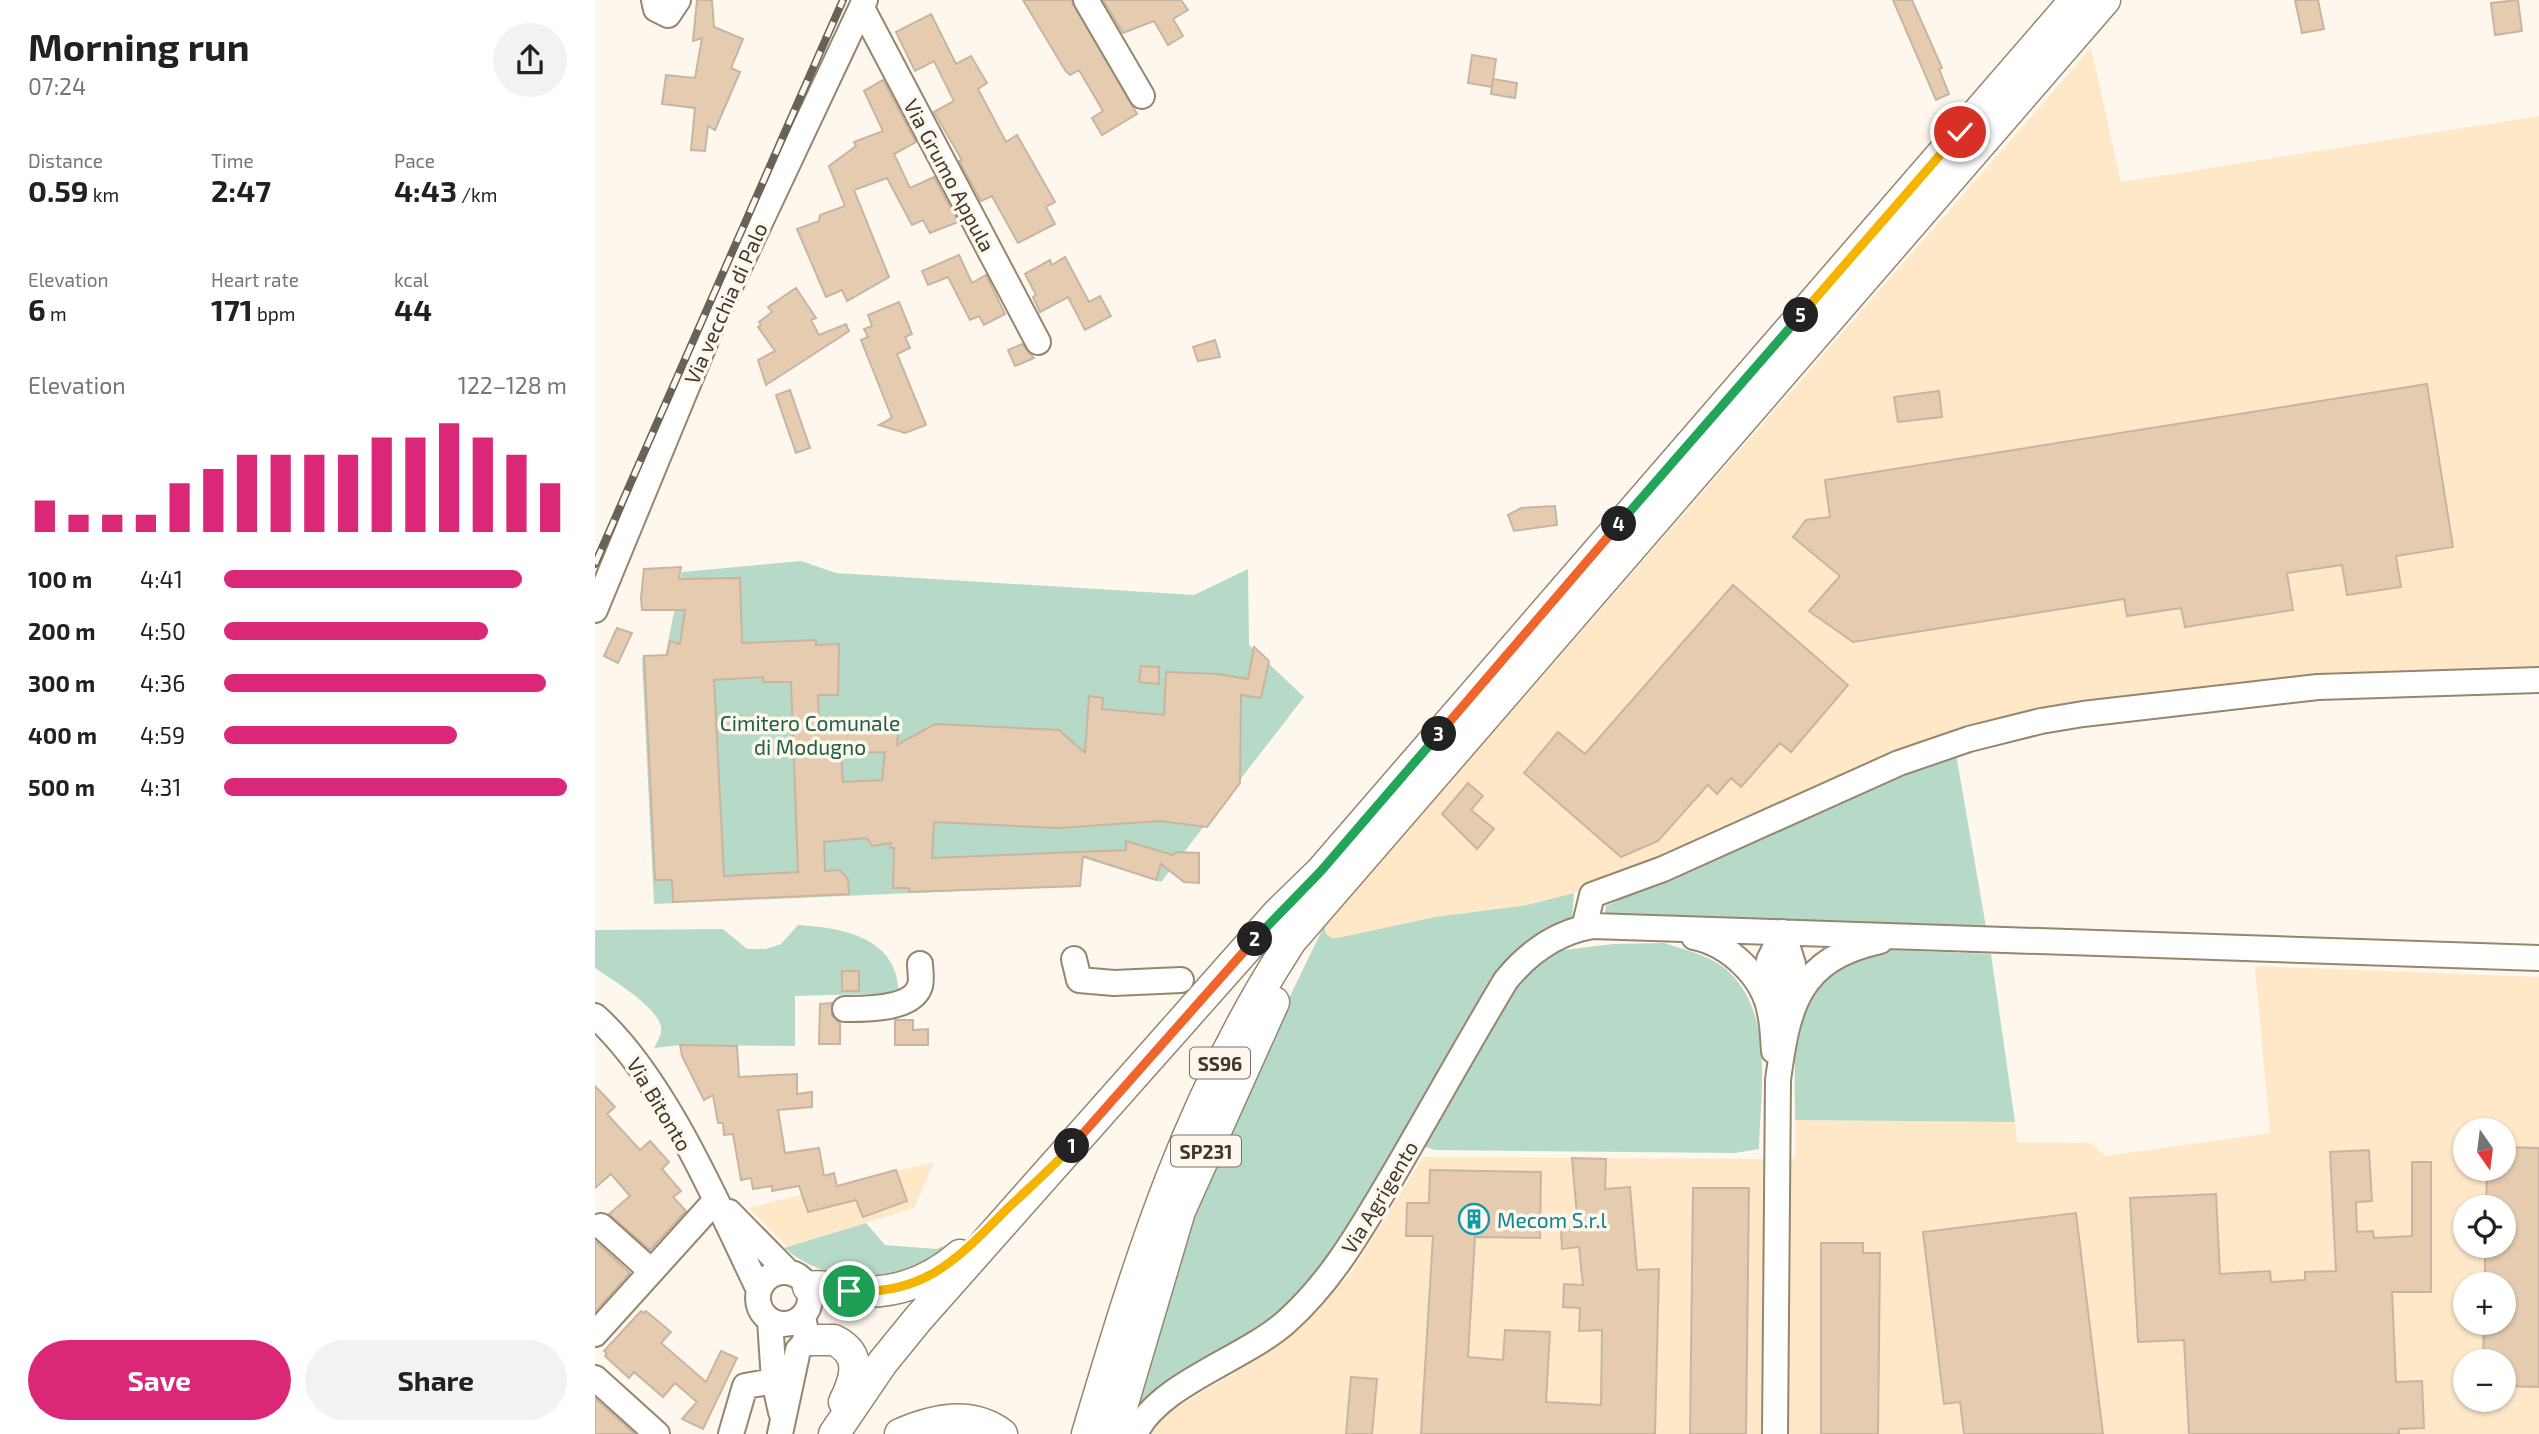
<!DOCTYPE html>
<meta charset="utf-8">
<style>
body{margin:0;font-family:"Exo 2",sans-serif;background:#f2f2f2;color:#202124;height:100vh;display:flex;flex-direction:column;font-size:26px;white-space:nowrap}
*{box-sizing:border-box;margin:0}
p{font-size:23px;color:#757577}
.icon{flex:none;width:38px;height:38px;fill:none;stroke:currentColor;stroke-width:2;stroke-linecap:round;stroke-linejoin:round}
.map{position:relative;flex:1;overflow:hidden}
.details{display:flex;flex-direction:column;background:#fff;width:595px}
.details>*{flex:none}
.needle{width:46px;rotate:166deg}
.fabs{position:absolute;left:1858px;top:1118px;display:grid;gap:14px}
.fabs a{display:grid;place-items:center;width:63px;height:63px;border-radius:50%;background:#fff;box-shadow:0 2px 5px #0004;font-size:35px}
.pin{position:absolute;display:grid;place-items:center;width:60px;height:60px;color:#fff;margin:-30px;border:4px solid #fff;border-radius:50%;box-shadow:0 2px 7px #0007}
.km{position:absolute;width:35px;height:35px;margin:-18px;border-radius:50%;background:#222;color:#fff;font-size:19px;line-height:35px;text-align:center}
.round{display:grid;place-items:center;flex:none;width:74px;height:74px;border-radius:37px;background:#f2f2f2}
.headline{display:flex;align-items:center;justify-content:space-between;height:119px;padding:0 28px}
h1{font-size:38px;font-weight:700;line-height:52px}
.stats{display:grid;grid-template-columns:repeat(3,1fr);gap:10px;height:119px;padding:7px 28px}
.stats div{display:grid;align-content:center}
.stats b{font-size:30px;font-weight:700}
.stats small{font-size:19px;font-weight:400}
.stats p{font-size:19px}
.chart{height:196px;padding:14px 28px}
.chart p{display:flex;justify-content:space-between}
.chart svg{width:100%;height:126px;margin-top:7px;stroke:#db2777;stroke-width:6}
.primary-button{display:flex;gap:14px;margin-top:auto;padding:14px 28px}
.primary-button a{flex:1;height:80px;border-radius:42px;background:#db2777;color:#fff;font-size:28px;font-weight:700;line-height:80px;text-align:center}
.primary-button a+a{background:#f2f2f2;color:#202124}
ul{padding:0 28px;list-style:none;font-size:23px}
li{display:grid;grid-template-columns:112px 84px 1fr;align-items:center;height:52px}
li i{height:18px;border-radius:9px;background:#db2777}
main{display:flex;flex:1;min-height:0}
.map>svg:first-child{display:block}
.built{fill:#fee8c8;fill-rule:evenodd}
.green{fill:#b6dac7}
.building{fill:#e5ccb0;stroke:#c9b59f;stroke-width:2;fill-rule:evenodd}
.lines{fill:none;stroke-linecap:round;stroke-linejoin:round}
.minor-casing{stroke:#95866e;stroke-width:28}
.major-casing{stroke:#95866e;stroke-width:33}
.minor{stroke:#fff;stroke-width:24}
.major{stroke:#fff;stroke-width:30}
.rail-casing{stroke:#696258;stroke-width:8}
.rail{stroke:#fef7ed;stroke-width:5;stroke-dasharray:16;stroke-linecap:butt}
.split-1-casing{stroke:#fff;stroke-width:14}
.split-2-casing{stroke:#fff;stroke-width:14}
.split-3-casing{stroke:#fff;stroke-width:14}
.split-4-casing{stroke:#fff;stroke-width:14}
.split-5-casing{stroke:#fff;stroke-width:14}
.split-6-casing{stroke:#fff;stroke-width:14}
.split-1{stroke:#f5b400;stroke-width:9}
.split-2{stroke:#f0652b;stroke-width:9}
.split-3{stroke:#22a559;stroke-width:9}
.split-4{stroke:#f0652b;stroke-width:9}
.split-5{stroke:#22a559;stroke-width:9}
.split-6{stroke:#f5b400;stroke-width:9}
.labels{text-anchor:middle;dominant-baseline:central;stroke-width:7;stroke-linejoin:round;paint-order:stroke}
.shield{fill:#fef7ed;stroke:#787167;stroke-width:2}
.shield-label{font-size:19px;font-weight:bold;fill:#3e382e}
.street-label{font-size:21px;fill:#3e382e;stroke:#fef7ed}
.park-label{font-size:21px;fill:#215f45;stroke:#fef7ed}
.culture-label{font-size:21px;fill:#0d838f;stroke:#fef7ed;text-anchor:start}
</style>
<main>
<section class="details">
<div class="headline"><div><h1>Morning run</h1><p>07:24</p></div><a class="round"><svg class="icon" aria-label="share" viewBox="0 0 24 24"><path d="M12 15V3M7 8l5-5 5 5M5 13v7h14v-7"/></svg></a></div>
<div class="stats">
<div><p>Distance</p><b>0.59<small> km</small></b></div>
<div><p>Time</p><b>2:47</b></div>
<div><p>Pace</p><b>4:43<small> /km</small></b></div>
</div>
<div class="stats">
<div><p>Elevation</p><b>6<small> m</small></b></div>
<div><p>Heart rate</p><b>171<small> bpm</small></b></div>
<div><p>kcal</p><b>44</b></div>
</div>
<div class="chart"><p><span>Elevation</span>122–128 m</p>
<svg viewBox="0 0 160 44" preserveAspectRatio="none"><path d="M5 44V33M15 44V38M25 44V38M35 44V38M45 44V27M55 44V22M65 44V17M75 44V17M85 44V17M95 44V17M105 44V11M115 44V11M125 44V6M135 44V11M145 44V17M155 44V27"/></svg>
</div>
<ul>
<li><b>100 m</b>4:41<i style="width:87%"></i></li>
<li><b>200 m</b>4:50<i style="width:77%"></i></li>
<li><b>300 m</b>4:36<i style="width:94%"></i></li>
<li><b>400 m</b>4:59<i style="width:68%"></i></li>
<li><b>500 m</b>4:31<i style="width:100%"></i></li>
</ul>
<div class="primary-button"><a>Save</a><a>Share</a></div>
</section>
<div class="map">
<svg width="1944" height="1434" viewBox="0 0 1944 1434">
<rect width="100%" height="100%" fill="#fef7ed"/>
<path class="built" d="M1496,48L1526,182L1944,116V673L1484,707L979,893L932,905L840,917L747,937L737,938L731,934L729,926Z
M1660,966L1944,977V1434H557L569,1415L680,1348L755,1274L828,1157L1200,1159V1120L1420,1122L1422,1142L1495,1143L1511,1156L1675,1133ZM1871,1130H1909V1169H1871ZM1871,1208H1909V1246H1871ZM1871,1284H1909V1323H1871ZM1871,1362H1909V1400H1871Z
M339,1162L319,1208L192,1247L153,1208Z"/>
<path class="green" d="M206,561L241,573L599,595L653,569L654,645L709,697L566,882L488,858L485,886L59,904L47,658L70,657L87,572Z
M1361,754L1391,927L1010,914L1011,906L1024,900L1316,770Z
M979,893L977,919C948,929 929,943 908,965L769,1205L713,1284L670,1328L535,1426L589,1238L638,1114L729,926L731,934L737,938L747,937L840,917L932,905Z
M203,925C249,928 302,937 304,993L200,996V1046L85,1045L59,1048C62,1042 67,1034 66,1027C62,1006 17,980 0,968V930L128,929L152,949H171L186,944Z
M1069,943C1090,950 1118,956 1134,972C1180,1016 1165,1093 1164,1149L1140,1153L840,1150L828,1146L927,976L960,951L1018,944Z
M1293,950L1396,954L1420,1122L1200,1120C1200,1038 1190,965 1293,950Z
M271,1223L290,1245L341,1249L364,1240C313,1284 243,1292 189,1248Z"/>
<path class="building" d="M102,0H117L119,27L148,39L136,68L145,72L120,130L113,126L110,151L96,150L100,108L67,104L71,75L100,78L107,38L98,41Z
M428,0H476L542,114L507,135L497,118L508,111L484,70L475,75L470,70Z
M508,0H586L593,10L578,19L588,36L573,45L559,21L528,33Z
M1298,0H1317L1347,68L1344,69L1354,94L1341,100Z
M1700,0H1723L1729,29L1707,33Z
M1923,0L1927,31L1900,35L1896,3Z
M336,14L361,64L376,56L392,83L383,89L411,142L422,135L460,202L451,207L460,224L423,243L397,196L386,201L364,161L367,160L339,112L359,101L339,61L320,71L301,32Z
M877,55L901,59L897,87L873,83Z
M898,79L922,83L920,98L896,94Z
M288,80L321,142L299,154L315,188L339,177L363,222L335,233L328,220L317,225L292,178L259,190L294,277L252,301L247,290L231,297L202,229L224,221L225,215L250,206L234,166L261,146L259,142L288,131L269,91Z
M364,255L377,283L391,275L410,314L389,325L384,316L375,320L353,277L333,285L327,271Z
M470,257L494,302L505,296L516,316L490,330L473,297L445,312L438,297L441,295L430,274L455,260L457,265Z
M201,288L221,318L216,320L224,335L251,324L254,331L171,385L163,360L180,351L163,327L166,325L164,322L177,312L173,307Z
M304,302L317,334L310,337L315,348L302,354L331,425L310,433L284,425L297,418L266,340L273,337L269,329L277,326L273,315Z
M620,340L625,357L603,361L598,347Z
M427,344L439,358L420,366L413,350Z
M1832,384L1858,547L1801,556L1806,587L1752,595L1747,565L1692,573L1698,610L1590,627L1586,608L1532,616L1529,599L1258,642L1214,611L1245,576L1198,537L1211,520L1235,517L1230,480Z
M195,390L215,448L201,453L181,395Z
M1344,391L1347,417L1303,422L1299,397Z
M960,506L962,525L919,531L913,515L926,508Z
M86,567L84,579L145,578L147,643L221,640V645L244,644L243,695H223L224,724L297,720L296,733L303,734L302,745L340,724L464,730L490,753L494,696L508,698L507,709L569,715L571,672L623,674L653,679L659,647L674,661L666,698L646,695L645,783L612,827L565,821L463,828L339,822L337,858L531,850V841L578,855L581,852L604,853V883L589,882L566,864L561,880L488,856L485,886L314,892V888H298L299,848H295L296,843L277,846L272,838L229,842L230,871L245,870L253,879L254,894L78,902L77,880H60L49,656L72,655L75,641L85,644L90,610H47L46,598L49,569ZM168,677V682H196L203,872L129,876L119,680ZM290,752L287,780L248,782L246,753Z
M1138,585L1253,685L1196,752L1185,743L1146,787L1136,778L1122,794L1113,785L1063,841L1026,857L929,773L963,732L990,754Z
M22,628L37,633L23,663L9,656Z
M546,666L564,667V684L544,682Z
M873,783L888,796L876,810L899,829L882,849L847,814Z
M247,971H264V991H247Z
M237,1003V1016L245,1023V1044H224L225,1004Z
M300,1020H318V1030L333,1029V1045H300Z
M85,1045L142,1046L144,1077L202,1074V1094L217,1092V1107L183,1110L190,1153L224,1148L229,1176L239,1173L242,1186L301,1170L312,1201L268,1217L261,1200L213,1212L204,1186L177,1191V1186L158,1189L156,1178L146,1180L138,1134L129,1135L128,1123H123L118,1095L109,1100L87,1056Z
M0,1086L20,1107L12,1114L45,1150L55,1141L74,1162L67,1169L86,1191L78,1197L91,1211L55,1250L14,1214L35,1196L16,1174L0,1188Z
M1909,1147L1944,1148V1387L1909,1386V1362H1888L1889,1323H1909V1284H1890V1246H1909V1208H1891L1892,1169H1909Z
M1774,1150L1777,1201L1761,1202L1762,1232L1778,1231L1779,1238L1817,1236V1162H1836V1292H1797L1801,1382L1827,1381L1829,1428L1804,1429V1434H1594L1589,1340L1543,1342L1535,1198L1621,1194L1625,1274L1675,1271L1676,1282L1710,1280V1272L1741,1271L1735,1152Z
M977,1158L1011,1159L1010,1189L1035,1187L1042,1270L1064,1269L1060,1434H826L838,1236H811L812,1203H834L835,1170L946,1172L945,1238L880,1237L873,1357L908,1360L910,1330L955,1332L951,1402L1006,1405L1007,1330L984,1331L985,1308L968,1307L969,1284L988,1285L984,1247L967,1249L966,1229L983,1227Z
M1098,1188H1154L1151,1434H1095Z
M1481,1213L1508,1434H1369L1365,1402L1349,1404L1328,1232Z
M0,1241L35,1273L0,1312Z
M1226,1243H1268V1253H1285L1283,1434H1226Z
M46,1311L49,1313L51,1311L76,1332L66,1343L111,1382L126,1351L142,1358L108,1429L87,1419L102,1402L80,1383L68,1397L39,1372L34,1378L10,1356L12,1354L9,1351Z
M756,1377L782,1379L777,1434H751Z
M0,1398L40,1434H0Z"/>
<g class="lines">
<g class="minor-casing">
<path id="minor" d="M59,0L61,9L73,15L83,0
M491,0L547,96
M267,8L443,342
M0,610L122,314L270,0
M989,928L997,895L1068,869L1304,763L1374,739L1446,721L1488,714L1723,687L1944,680
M1099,937C1134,944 1169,977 1175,1013C1178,1026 1178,1039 1179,1051
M479,959L484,980L519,983L586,980
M1174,1001V960L1188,932L1198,964L1196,1003
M250,1009C270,1009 317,1010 325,986C327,979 325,970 325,964
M0,1016C69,1077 124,1207 164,1290
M134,1212L193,1272
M6,1226L56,1271
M163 1298a26 26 0 1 1 52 0a26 26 0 1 1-52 0Z
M175,1320L179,1381L186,1412
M0,1334L121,1200
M0,1378L62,1434
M136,1434L150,1386L179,1381
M185,1434L203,1350L213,1340L209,1322
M540,1434C563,1384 648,1360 691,1322C737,1281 766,1229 797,1177C835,1112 872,1045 911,980C934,952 962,932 998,926L1944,958
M1180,1434L1183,1080C1193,1006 1203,959 1285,941"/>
</g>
<g class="major-casing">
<path id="major" d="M213,1287C228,1284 242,1290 257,1291C298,1295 334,1282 365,1255
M213,1340H239C268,1354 261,1378 249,1402
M239,1434L288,1362L323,1319L682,914L726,871L1480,0
M305,1434C339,1419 376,1411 407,1434
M492,1434C545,1256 593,1099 696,941L1510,0
M519,1434L585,1211L679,1002"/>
</g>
<use href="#minor" class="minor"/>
<use href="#major" class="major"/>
<g class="rail-casing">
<path id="rail" d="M0,564L248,0"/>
</g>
<use href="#rail" class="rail"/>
</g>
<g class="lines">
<g class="split-1-casing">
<path id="split-1" d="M254,1291C331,1296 364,1257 414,1207C435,1187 457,1168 477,1146"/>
</g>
<g class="split-2-casing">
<path id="split-2" d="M477,1146L660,939"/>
</g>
<g class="split-3-casing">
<path id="split-3" d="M660,939L726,871L844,734"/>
</g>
<g class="split-4-casing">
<path id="split-4" d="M844,734L1024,524"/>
</g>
<g class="split-5-casing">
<path id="split-5" d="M1024,524L1206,315"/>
</g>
<g class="split-6-casing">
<path id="split-6" d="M1206,315L1365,132"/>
</g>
<use href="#split-1" class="split-1"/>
<use href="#split-2" class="split-2"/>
<use href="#split-3" class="split-3"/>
<use href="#split-4" class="split-4"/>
<use href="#split-5" class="split-5"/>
<use href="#split-6" class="split-6"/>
</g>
<defs>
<g id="building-ring" transform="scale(1.575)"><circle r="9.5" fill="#fef7ed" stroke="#0f9aa8" stroke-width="1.5"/><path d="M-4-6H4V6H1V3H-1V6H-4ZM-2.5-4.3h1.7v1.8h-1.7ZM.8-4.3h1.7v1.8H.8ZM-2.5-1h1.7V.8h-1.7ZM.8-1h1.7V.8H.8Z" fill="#0f9aa8"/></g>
</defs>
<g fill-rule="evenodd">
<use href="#building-ring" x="879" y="1219"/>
</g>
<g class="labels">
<g class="shield">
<rect x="595" y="1047.5" width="60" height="31" rx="5"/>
<rect x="576" y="1135.5" width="70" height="31" rx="5"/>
</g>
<g class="shield-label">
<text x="625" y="1063">SS96</text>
<text x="611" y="1151">SP231</text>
</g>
<g class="street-label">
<text transform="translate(355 175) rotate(62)">Via Grumo Appula</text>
<text transform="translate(130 303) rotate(-66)">Via vecchia di Palo</text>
<text transform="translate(65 1104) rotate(59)">Via Bitonto</text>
<text transform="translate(784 1197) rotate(-59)">Via Agrigento</text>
</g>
<g class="park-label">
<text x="215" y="722">Cimitero Comunale<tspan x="215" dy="24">di Modugno</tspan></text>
</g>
<g class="culture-label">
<text x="902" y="1219">Mecom S.r.l</text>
</g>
</g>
</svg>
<div class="fabs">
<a><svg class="needle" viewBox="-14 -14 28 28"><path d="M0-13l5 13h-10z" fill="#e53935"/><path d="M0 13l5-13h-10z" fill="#757577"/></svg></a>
<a><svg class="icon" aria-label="locate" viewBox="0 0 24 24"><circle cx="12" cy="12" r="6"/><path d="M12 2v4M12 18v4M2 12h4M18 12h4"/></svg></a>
<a>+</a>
<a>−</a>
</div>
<div class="pin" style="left:254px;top:1291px;background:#1e9e55"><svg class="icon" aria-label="arrive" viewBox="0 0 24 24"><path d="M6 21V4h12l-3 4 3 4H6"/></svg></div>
<div class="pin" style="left:1365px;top:132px;background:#d93025"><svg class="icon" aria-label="check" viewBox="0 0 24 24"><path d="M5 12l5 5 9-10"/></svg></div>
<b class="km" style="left:477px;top:1146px">1</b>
<b class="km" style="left:660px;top:939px">2</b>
<b class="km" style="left:844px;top:734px">3</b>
<b class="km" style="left:1024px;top:524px">4</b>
<b class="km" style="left:1206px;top:315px">5</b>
</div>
</main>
